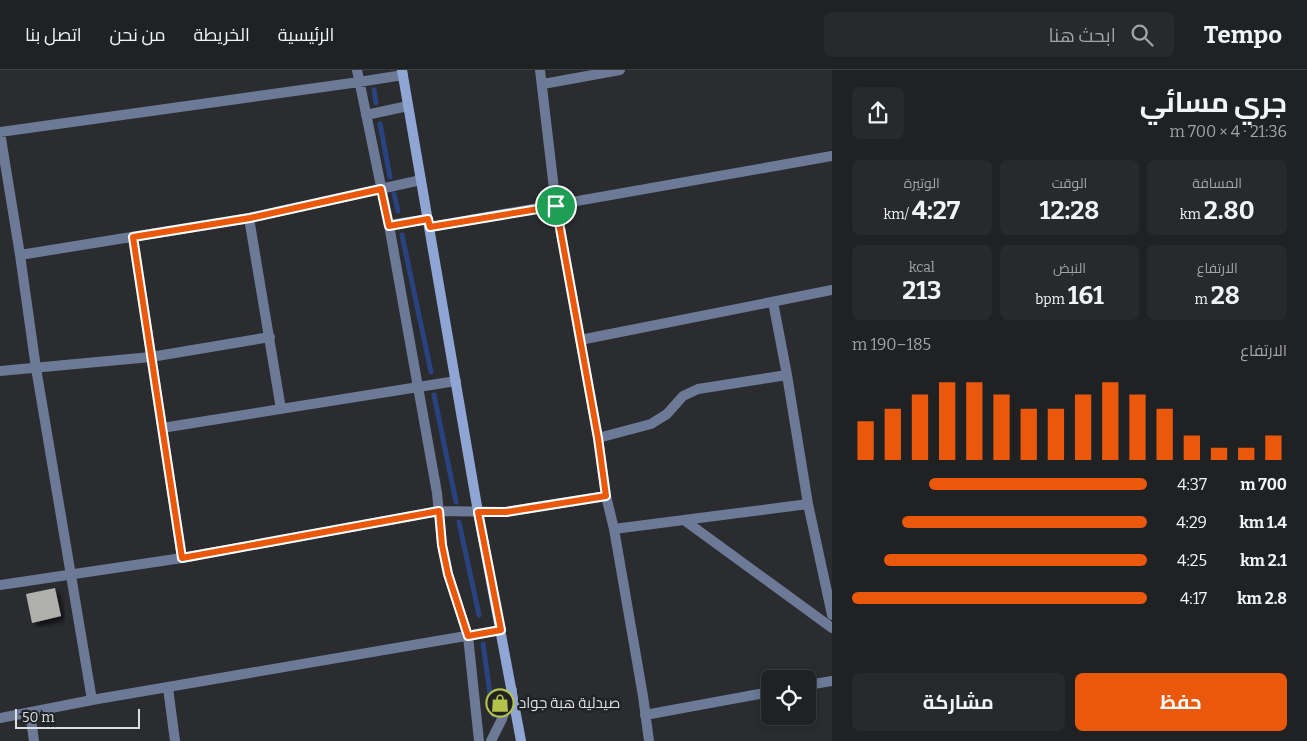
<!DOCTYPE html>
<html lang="ar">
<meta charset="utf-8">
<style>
body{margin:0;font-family:Bitter,Cairo,serif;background:#28292b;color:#f1f3f6;direction:rtl;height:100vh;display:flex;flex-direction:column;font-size:19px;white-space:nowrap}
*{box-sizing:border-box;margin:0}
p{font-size:16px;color:#a2a3a6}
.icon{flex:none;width:28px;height:28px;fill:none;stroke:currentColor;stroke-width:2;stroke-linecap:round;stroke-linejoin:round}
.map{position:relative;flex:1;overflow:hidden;direction:ltr}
.details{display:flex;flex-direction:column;background:#202123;width:475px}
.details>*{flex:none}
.fabs{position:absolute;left:761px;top:600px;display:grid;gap:10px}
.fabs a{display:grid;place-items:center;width:55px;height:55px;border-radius:8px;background:#202123;box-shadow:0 2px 8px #0003,0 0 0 1px #3d3e41;font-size:25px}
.scale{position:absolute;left:15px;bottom:12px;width:125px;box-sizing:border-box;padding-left:5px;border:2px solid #dddee0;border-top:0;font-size:14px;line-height:18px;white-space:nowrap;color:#dddee0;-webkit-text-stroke:4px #222325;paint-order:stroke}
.pin{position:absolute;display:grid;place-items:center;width:42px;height:42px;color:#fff;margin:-21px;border:2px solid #fff;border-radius:50%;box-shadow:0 1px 5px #0007}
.round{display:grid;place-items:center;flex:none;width:52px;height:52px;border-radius:8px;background:#28292b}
.summary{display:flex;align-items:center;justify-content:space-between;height:85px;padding:0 20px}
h1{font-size:28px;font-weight:700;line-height:38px}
.stats{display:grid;grid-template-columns:repeat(3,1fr);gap:8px;height:85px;padding:5px 20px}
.stats div{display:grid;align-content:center;border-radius:8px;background:#28292b;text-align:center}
.stats b{font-size:25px;font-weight:700}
.stats small{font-size:14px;font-weight:400}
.stats p{font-size:14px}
.chart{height:140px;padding:10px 20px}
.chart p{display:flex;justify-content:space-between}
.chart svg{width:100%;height:90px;margin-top:5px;stroke:#ea580c;stroke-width:6}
.button{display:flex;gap:10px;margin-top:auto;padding:10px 20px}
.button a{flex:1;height:58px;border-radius:8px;background:#ea580c;color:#fff;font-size:20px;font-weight:700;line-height:58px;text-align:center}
.button a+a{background:#28292b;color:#f1f3f6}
ul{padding:0 20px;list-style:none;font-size:16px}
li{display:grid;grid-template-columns:80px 60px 1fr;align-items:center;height:38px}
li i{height:12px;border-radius:6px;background:#ea580c}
header{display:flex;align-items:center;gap:30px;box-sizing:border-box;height:70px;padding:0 25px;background:#202123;border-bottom:1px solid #3d3e41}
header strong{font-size:24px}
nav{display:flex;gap:28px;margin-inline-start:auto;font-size:18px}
.search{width:350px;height:45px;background:#28292b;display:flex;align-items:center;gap:12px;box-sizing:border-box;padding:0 18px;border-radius:8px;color:#a2a3a6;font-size:19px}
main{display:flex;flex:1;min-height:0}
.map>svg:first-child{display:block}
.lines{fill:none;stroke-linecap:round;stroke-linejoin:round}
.stream{stroke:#294381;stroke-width:5}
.building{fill:#b0b0ad;filter:url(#shadow)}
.street{stroke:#6c7a98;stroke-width:10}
.secondary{stroke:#8fa6d5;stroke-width:10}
.route-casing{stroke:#fff;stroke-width:10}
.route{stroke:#ea580c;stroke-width:6}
.labels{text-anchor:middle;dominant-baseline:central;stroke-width:5;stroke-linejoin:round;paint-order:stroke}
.poi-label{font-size:15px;fill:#dddee0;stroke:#222325;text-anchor:start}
</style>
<header>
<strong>Tempo</strong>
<div class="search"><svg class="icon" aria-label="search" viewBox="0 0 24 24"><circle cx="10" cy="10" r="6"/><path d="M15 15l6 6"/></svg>ابحث هنا</div>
<nav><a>الرئيسية</a><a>الخريطة</a><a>من نحن</a><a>اتصل بنا</a></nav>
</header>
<main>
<section class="details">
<div class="summary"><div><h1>جري مسائي</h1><p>21:36 · 4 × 700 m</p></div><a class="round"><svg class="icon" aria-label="share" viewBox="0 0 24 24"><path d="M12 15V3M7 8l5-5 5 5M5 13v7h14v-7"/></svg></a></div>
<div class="stats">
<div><p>المسافة</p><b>2.80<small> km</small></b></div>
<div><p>الوقت</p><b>12:28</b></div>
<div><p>الوتيرة</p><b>4:27<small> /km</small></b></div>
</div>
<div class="stats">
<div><p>الارتفاع</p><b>28<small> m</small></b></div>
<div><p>النبض</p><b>161<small> bpm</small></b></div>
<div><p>kcal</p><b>213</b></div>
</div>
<div class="chart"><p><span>الارتفاع</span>185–190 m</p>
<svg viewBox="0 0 160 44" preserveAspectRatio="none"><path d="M5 44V25M15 44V19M25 44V12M35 44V6M45 44V6M55 44V12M65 44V19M75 44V19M85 44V12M95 44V6M105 44V12M115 44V19M125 44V32M135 44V38M145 44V38M155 44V32"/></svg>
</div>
<ul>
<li><b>700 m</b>4:37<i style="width:74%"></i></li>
<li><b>1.4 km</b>4:29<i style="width:83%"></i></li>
<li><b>2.1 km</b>4:25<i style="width:89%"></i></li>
<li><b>2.8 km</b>4:17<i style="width:100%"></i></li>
</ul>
<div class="button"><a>حفظ</a><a>مشاركة</a></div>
</section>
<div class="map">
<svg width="832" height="671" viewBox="0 0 832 671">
<defs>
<filter id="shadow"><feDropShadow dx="4.5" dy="4.5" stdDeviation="2.5" flood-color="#0009"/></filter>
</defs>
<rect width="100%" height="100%" fill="#2b2c2f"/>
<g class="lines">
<path class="stream" d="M374,20L376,33
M380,54L390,107
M394,124L398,141
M402,165L431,302
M434,325L456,432
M459,452L479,545
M483,574L493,645"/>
</g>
<path class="building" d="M55,518L61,546L32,553L26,524Z"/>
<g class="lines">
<path class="street" d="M357,0L389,155L418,317L437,423L442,475L448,504L468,566L479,671
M540,0L556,136L598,368L606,426L614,459L643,626L649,671
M543,14L620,0
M366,45L408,36
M0,62L20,185L36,298L92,630
M0,62L359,12L403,5
M249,148L281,339
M389,155L428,149
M430,157L832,86
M133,167L182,488
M20,185L249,148L421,110
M773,232L787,305L808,434L832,545
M580,270L832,220
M0,301L151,287L270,267
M162,358L456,311
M598,368L651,354L667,344L683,326L698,319L787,305
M684,450L832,558
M614,459L808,434
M0,515L182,488L439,441L506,442L606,426
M808,615L832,611
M168,618L175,671
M30,642L34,671
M645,645L770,622
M0,648L92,630L501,560
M491,671L502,649L512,620"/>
<path class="secondary" d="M402,0L478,442L521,671"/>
</g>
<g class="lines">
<g class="route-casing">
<path id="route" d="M381,119L389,156L428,149L430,157L556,136L598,368L606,426L506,442H478L501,560L468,566L448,504L442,475L439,441L182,488L133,167L250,148Z"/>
</g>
<use href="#route" class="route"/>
</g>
<defs>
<g id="shop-ring" transform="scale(1.4375)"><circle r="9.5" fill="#222325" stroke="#b5c249" stroke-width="1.5"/><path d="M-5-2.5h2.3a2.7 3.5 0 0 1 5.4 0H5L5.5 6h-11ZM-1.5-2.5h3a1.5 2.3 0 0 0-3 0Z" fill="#b5c249"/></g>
</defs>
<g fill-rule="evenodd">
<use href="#shop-ring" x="500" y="633"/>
</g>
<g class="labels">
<g class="poi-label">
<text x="519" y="633">صيدلية هبة جواد</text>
</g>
</g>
</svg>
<div class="fabs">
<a><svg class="icon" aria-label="locate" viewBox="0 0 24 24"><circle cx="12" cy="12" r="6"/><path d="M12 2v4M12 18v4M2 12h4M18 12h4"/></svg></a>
</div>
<div class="scale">50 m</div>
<div class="pin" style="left:556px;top:136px;background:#1e9e55"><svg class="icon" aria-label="arrive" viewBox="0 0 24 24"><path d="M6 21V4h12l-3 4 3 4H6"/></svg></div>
</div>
</main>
